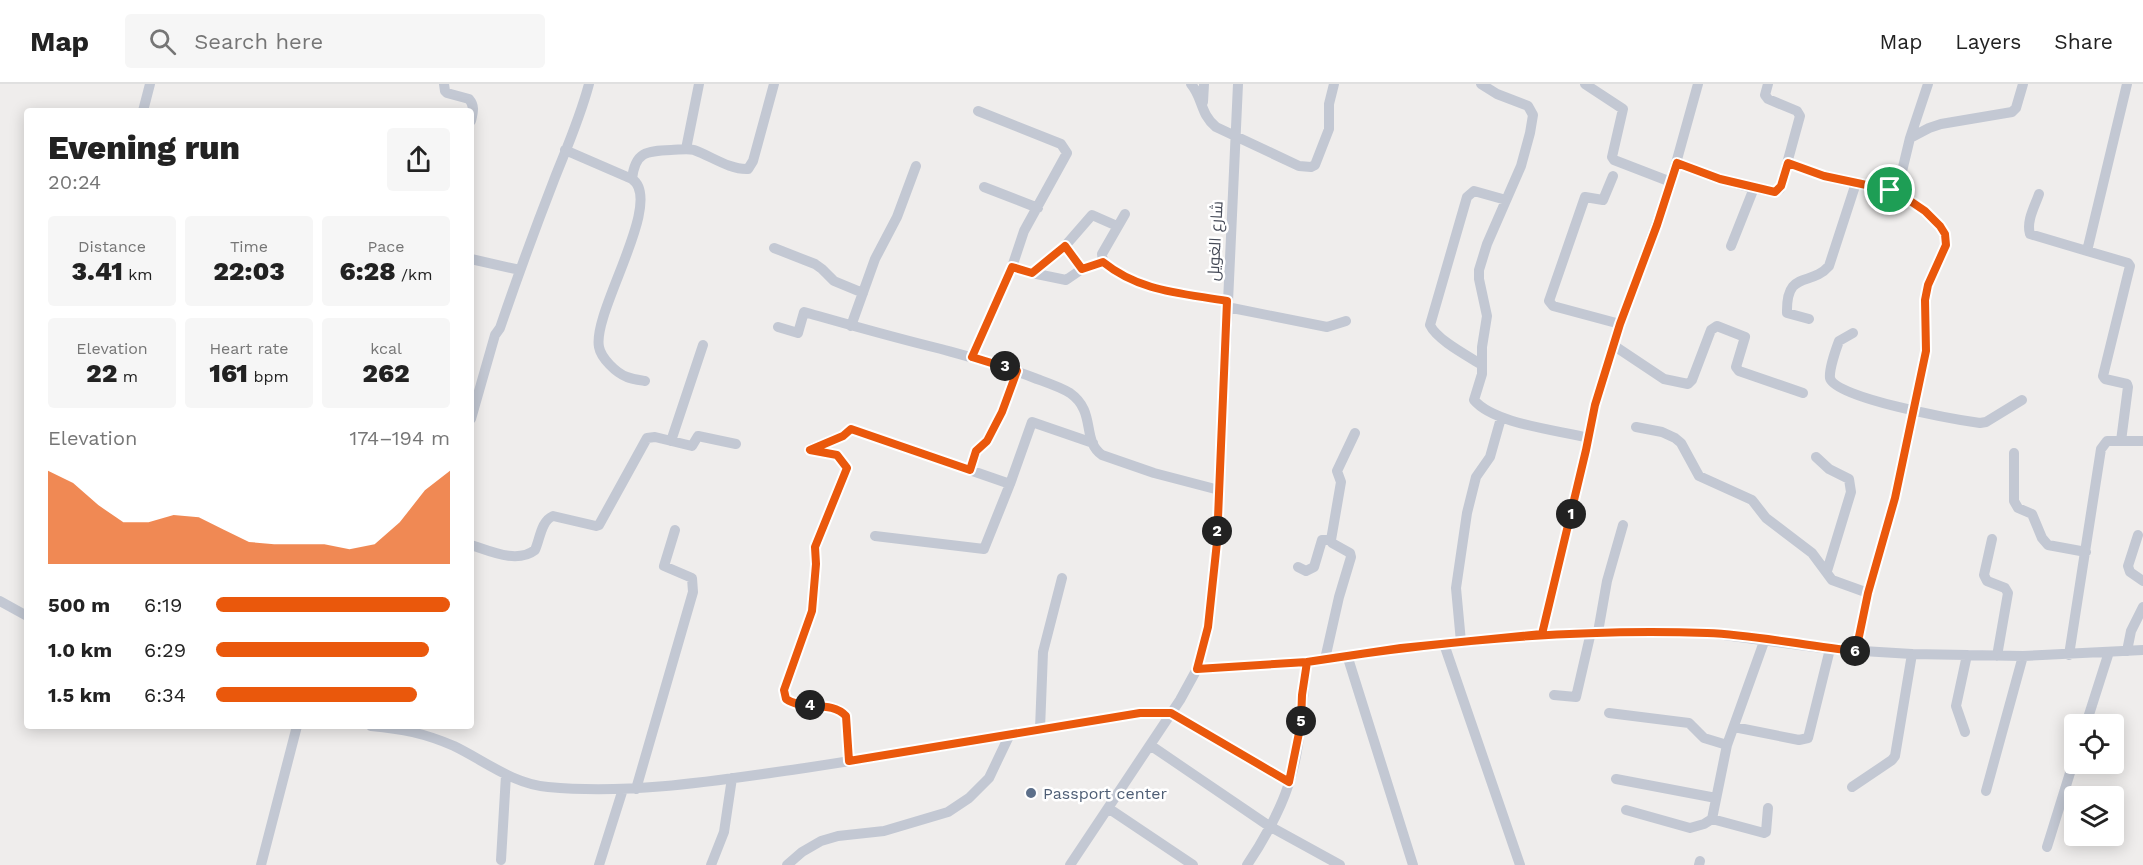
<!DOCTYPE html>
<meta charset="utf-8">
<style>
body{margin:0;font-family:"Work Sans",Cairo,sans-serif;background:#f6f6f6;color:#222;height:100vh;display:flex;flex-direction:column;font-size:22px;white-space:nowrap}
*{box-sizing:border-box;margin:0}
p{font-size:20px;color:#767676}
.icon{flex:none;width:33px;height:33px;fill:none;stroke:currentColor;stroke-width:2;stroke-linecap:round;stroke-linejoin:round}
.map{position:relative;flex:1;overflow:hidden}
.drawer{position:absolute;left:24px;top:24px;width:450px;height:621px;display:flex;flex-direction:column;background:#fff;border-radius:6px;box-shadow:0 3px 15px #0003}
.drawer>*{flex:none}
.fabs{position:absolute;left:2064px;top:630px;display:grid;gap:12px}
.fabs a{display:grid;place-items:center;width:60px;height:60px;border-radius:6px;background:#fff;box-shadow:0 3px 15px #0003;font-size:30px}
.pin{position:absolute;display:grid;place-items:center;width:51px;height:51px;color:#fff;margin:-26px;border:3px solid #fff;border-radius:50%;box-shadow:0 2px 6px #0007}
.km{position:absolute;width:30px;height:30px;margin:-15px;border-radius:50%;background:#222;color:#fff;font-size:16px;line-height:30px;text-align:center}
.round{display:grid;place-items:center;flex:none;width:63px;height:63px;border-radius:6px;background:#f6f6f6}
.head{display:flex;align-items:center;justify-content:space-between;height:102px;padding:0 24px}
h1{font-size:33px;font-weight:800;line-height:45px}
.stats{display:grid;grid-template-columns:repeat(3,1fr);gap:9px;height:102px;padding:6px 24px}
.stats div{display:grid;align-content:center;border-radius:6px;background:#f6f6f6;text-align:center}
.stats b{font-size:26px;font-weight:800}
.stats small{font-size:16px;font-weight:400}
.stats p{font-size:16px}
.chart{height:168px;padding:12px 24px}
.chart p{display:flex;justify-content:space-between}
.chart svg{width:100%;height:108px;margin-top:6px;fill:#ea580c;opacity:.7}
ul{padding:0 24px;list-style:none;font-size:20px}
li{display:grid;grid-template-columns:96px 72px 1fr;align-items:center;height:45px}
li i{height:15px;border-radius:8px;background:#ea580c}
header{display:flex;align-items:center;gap:36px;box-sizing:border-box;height:84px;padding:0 30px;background:#fff;border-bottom:2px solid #e0e0e0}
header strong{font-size:28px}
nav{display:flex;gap:33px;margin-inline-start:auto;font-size:21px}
.search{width:420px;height:54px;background:#f6f6f6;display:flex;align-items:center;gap:15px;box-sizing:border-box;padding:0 21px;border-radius:6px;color:#767676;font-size:22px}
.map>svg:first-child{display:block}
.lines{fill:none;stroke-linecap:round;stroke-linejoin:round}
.minor{stroke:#c3c8d3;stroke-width:10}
.route-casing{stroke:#fff;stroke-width:12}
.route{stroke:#ea580c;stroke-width:8}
.service-dot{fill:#5c6f8a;stroke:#fff;stroke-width:2}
.labels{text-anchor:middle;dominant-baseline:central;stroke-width:5;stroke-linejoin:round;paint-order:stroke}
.street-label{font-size:16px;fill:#464b58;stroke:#fff}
.service-label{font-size:16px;fill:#4e5e75;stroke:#fff;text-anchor:start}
</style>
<header>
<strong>Map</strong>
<div class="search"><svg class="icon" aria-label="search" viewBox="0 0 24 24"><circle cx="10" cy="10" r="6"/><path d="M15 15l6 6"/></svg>Search here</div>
<nav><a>Map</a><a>Layers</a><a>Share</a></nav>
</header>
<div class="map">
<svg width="2143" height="781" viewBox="0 0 2143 781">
<rect width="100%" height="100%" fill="#efedec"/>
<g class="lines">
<path class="minor" d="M444,0L445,7L447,9L469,15C475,22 473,28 471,37
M1191,0C1203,14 1200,30 1216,43L1299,82L1311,83L1315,81L1329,45V20L1334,0
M1481,0L1497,10L1528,22L1533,31L1530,49L1521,82L1487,160L1479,186V195L1487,232L1482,263V290L1474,316C1494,340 1558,346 1589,354
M1585,0L1623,25L1612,73L1614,76L1671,98
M1203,18L1204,0
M143,27L150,0
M1910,54L1929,44L1941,40L2012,28L2016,24L2023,0
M686,65L699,0
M565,66L632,95C635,68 646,67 671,66C678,66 687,64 694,66C711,72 730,86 748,85L753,77L774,0
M1677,79C1694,86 1766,113 1780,105L1800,32L1797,27L1768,15L1765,11L1768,0
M1788,79L1824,92L1856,99L1829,182C1811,203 1786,185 1787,229L1809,235
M1613,92L1603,116L1585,113L1549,217L1553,222L1620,240
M632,95C665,117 592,228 599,263C601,274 616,289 627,293C632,295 639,296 645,297
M1856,99L1897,108L1925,127L1940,142L1945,150L1946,161L1928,201L1925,216L1926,267L1895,414L1868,509
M984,103L1038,124
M1897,108L1910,54L1928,0
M2039,110C2035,122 2026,137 2030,150L2087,167
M1125,130L1102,170L1103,178C1140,208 1182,209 1227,217
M1731,162L1754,104
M774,164L815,180L822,185L834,197L863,209
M471,175L520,186
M1012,183L1032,189L1065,162L1092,131L1117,142
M1082,185L1103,178
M1032,189L1066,196L1082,185L1065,162
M1227,223L1327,243L1346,237
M851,242L875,175L897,133L916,82
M778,243L798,249L804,228C850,241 895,254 941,265C974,274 1005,282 1037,295C1048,299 1060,303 1070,309C1097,328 1081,356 1102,371L1154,389L1219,406
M1853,249L1839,257C1836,265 1829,286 1830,294C1834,314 1958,336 1980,339L1986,338L2022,316
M1613,261L1664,295L1688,300L1692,296L1711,246L1717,242L1745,253L1736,283L1739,287L1803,309
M972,273L1012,183L1024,147L1067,69L1061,60L978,27
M1482,281C1468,272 1437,256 1430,241L1467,113L1474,107L1506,116
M471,335L495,251L500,244C517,194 535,145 554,96C567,63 580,34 589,0
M1636,343L1662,348L1675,354L1681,359L1699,392L1752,416L1766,434L1812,469L1832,496L1868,509L1856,567
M671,357L703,261
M2121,357H2143
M2014,369V417L2018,424L2032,430L2042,454L2048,461L2086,468
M1816,373L1829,385L1849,395L1851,408L1827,487
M970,386L977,367L986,357L1002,328L1017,287
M2138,451L2128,482L2130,488L2143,497
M875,452L984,465L1010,400
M1992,455L1984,491L1987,497L2005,504L2008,509L1997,572
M1331,456L1341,398L1337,387L1355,349
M471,461C490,467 517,480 535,466C540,455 541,437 553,432L596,442L599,441L647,354L655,353L692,362L698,352L736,360
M1298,483L1306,487L1314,483L1322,456H1331L1332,459L1350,469L1351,473L1339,513L1325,575
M0,517L27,532
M1598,548L1607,497L1623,441
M1542,551L1586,366L1595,321L1620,240L1668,108L1698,0
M1765,555L1727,661L1712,735L1764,749L1766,748L1768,724
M1461,558L1456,504L1467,429L1476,393L1490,373L1501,334
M1444,560L1520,781
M2127,567L2131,547L2143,523
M1347,571L1413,781
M2069,571L2101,365L2107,357H2121L2128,303L2127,300L2105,295L2103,292L2130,182L2128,179L2087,167L2127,0
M1197,585L1307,578L1401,564L1542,551L1591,548L1709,549L1830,565L1912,570L2023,572L2143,566
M1554,611L1576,613L1591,548
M1609,629L1689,639L1704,654L1727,661
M2086,640L2109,568
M371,642C402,645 424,649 454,662C485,677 513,700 548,703C634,711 720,696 805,684C917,667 1028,648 1140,629H1171L1289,698
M1734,643L1799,656L1808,654L1830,565
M1040,645L1043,568L1062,494
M1965,648L1956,622L1967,571
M1150,661L1269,742L1340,781
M849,677L846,632C830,616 804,627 786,615L784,606L812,527L816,480L815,463L847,384L837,371L810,365L843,352L851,345L1010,400L1032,338L1093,359
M1616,695L1716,714
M1852,703L1892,676L1895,672L1912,570
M636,705L693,508L692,494L664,482L675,446
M1986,707L2023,572
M1108,724L1193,781
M1626,726L1690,744L1704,740L1712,735
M2047,763L2074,676
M501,776L506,691
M261,781L297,642
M599,781L623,705
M711,781L724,748L732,694
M787,781L802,768L821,757L838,752L884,747L948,728L969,714L989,694L1010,650
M1070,781L1180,616L1197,585L1208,543L1217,458L1238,0
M1247,781C1262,759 1280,727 1288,702C1302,663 1301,619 1307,578
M1699,781L1700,777"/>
</g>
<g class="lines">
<g class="route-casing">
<path id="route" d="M1890,106L1824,92L1788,79L1781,102L1775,108L1720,95L1677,79L1657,141L1620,240L1595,321L1586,366L1542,550L1401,564L1307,578L1197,585L1208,543L1217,458L1227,217C1182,209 1140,208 1103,178L1082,185L1065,162L1032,189L1012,183L972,273L1017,287L1002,328L987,357L976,367L970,386L851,345L843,352L810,366L837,371L847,384L815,463L816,480L812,527L784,606L786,615C803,627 831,616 846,632L849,677L1140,629H1171L1289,698L1301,639L1302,611L1307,578C1439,557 1573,544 1707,549C1757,551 1806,562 1856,567L1868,509L1895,414L1926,267L1925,216L1928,201L1946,161L1945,150L1940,142L1925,127L1897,108L1890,106"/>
</g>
<use href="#route" class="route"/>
</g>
<circle class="service-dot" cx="1031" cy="709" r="6"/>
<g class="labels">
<g class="street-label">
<text transform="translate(1215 157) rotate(-87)">شارع الغويل</text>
</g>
<g class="service-label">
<text x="1043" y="709">Passport center</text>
</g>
</g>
</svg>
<div class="fabs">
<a><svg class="icon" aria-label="locate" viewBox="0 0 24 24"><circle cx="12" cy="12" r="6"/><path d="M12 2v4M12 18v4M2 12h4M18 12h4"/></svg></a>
<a><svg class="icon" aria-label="layers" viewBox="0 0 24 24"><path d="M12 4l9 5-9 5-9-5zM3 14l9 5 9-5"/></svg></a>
</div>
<div class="pin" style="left:1890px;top:106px;background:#1e9e55"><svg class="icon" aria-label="arrive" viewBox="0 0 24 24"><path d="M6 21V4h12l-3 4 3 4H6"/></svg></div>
<b class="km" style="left:1571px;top:430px">1</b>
<b class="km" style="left:1217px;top:447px">2</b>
<b class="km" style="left:1005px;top:282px">3</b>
<b class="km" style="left:810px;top:621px">4</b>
<b class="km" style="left:1301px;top:637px">5</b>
<b class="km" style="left:1855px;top:567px">6</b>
<section class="drawer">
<div class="head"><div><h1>Evening run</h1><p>20:24</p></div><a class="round"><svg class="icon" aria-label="share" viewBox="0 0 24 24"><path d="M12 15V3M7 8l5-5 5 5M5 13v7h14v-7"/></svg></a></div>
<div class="stats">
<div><p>Distance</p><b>3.41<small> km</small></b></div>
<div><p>Time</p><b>22:03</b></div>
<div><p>Pace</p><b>6:28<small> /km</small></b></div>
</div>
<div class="stats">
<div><p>Elevation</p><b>22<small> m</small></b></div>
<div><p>Heart rate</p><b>161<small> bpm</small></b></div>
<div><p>kcal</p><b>262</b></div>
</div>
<div class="chart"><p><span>Elevation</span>174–194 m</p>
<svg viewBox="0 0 160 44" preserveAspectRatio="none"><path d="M0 44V6L10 11L20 20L30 27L40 27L50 24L60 25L70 30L80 35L90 36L100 36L110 36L120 38L130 36L140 27L150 14L160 6V44z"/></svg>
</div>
<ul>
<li><b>500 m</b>6:19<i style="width:100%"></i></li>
<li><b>1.0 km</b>6:29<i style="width:91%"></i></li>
<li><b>1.5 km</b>6:34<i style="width:86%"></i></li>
</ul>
</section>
</div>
